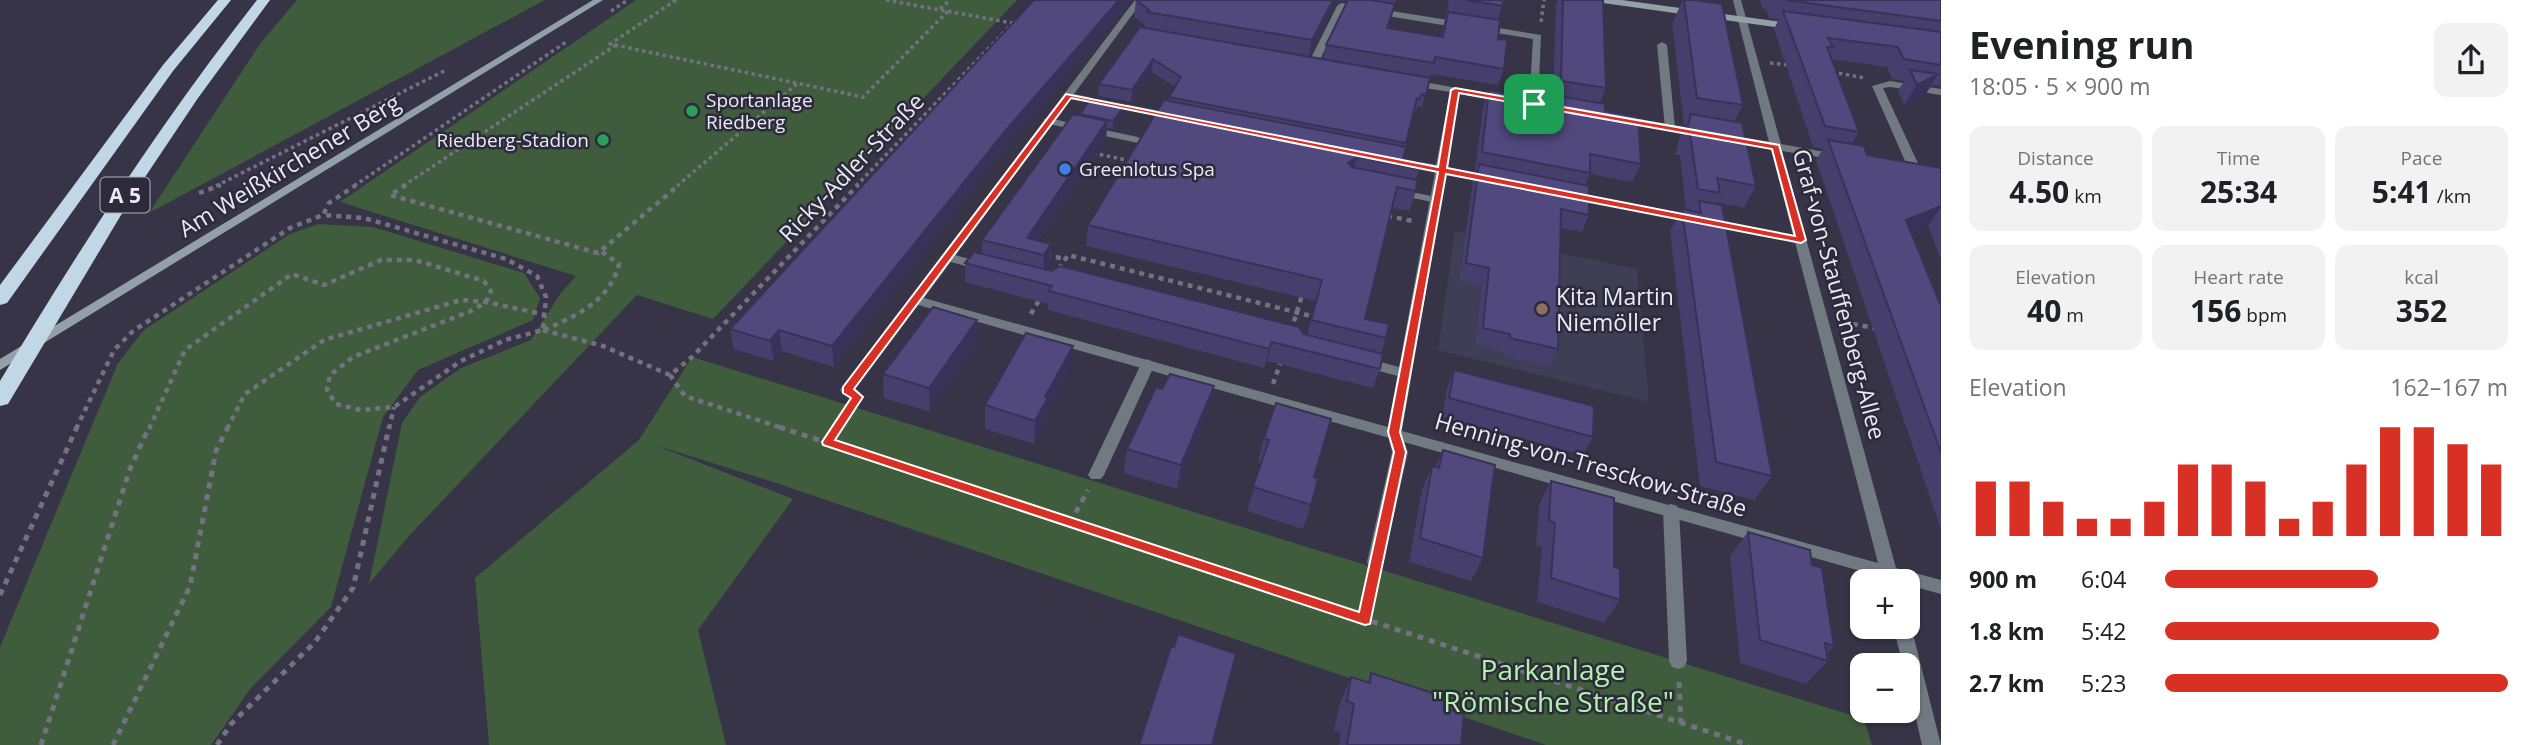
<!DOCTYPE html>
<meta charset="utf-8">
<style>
body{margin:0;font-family:"Open Sans",sans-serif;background:#f2f2f2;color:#202124;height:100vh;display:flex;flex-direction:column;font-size:26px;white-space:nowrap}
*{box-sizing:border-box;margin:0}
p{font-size:23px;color:#757577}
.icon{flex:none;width:38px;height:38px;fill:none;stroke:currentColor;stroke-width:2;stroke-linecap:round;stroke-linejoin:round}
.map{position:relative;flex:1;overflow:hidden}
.details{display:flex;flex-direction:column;background:#fff;width:595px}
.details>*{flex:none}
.tools{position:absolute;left:1850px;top:569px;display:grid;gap:14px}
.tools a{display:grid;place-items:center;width:70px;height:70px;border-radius:14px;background:#fff;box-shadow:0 2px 5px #0004;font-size:35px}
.pin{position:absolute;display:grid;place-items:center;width:60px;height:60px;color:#fff;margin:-30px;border-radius:14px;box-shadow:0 4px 10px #0006}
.round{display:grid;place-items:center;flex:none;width:74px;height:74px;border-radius:14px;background:#f2f2f2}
.overview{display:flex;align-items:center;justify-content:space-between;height:119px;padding:0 28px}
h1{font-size:38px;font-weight:700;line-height:52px}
.metrics{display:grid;grid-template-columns:repeat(3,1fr);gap:10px;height:119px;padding:7px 28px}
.metrics div{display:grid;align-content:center;border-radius:14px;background:#f2f2f2;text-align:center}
.metrics b{font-size:30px;font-weight:700}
.metrics small{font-size:19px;font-weight:400}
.metrics p{font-size:19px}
.chart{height:196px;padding:14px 28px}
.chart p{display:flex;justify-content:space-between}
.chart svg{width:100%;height:126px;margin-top:7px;stroke:#d93025;stroke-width:6}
ul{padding:0 28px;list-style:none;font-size:23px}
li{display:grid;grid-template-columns:112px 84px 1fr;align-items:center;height:52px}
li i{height:18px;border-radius:9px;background:#d93025}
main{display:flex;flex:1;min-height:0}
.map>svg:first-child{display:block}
.built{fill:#403e55}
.green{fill:#3f5c3c}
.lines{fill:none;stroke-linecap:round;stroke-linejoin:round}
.path-far2{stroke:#747282;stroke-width:3.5;stroke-dasharray:3.5 3.5;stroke-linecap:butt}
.path-far1{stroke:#747282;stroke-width:4.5;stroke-dasharray:5 5;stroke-linecap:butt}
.path{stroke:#747282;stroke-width:5;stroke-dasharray:6 6;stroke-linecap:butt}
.lane{fill:#717a80;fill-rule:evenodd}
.street{fill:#717a80;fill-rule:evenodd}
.secondary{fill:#92a0a9;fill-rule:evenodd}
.highway{fill:#c1d7e6;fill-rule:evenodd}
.wall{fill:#463e6c;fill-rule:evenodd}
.shaded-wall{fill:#393258}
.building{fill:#51487e;stroke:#393258;stroke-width:2}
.route{fill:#d93025;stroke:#fff;stroke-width:2;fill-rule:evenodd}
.leisure-dot{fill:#2e9e5b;stroke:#2c2a3b;stroke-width:2.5}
.shop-dot{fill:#3f7fe0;stroke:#2c2a3b;stroke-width:2.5}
.education-dot{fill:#8d6e63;stroke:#2c2a3b;stroke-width:2.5}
.labels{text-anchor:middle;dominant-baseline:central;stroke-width:5;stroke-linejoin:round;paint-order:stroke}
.far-poi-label{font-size:19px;fill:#eae9f5;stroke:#2c2a3b;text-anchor:start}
.shield{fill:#2c2a3b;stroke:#b1b0bd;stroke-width:2}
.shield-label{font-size:21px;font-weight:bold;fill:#eae9f5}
.street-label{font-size:23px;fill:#eae9f5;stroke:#2c2a3b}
.poi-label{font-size:23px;fill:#eae9f5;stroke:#2c2a3b;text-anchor:start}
.near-park-label{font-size:28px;fill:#b2f3ab;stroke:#2c2a3b}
</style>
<main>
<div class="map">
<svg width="1941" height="745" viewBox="0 0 1941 745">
<rect width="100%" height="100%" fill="#363446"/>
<path class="built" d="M1455,231L1637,269L1649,402L1438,350Z"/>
<path class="green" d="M297,0H545L149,213L260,44Z
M636,0H1017L713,319L637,295L408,537L369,584L402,423L420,397L461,368L531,340L560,294L576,276L340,202Z
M318,224L373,227L524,273L540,298L533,320L418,370L383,417L331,607L251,688L211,745H0V647L118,363L144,330L290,234Z
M692,357L1864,719L1872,745H1546L776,483L655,445L793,499L698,630L726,745H489L475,578L639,440Z"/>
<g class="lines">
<path class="path-far2" d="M676,0L610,44L863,97L948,11
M886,0L1012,23
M940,9L950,0
M611,11L628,0
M1541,22L1544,0
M1770,63L1789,65
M1832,72L1865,78
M1093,153L1126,160
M216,186L446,70
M354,186L566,42
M403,186L616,45
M677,186L798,83
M856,186L1015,21"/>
<path class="path-far1" d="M406,185L390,195L598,253L679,185
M199,193L221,185
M1387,216L1413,221
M1046,255L1065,259
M1059,269L1068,255L1315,317
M1031,314L1041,297
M1843,322L1879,329
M543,330L603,346L670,375L692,357L858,185
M544,330C576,316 610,301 619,264L601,251
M1291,331L1303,292
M670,375L685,396L785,429
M1273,384L1282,359
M76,429L114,350L133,331L290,228L323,215
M149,429L185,350L292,274L324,285L381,260H415L484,281L491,291L486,302L471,311L353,357L330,375L327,390L336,404L361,410L394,407L461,361L505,340L543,330L546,297L537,276L506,259L364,218L323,215L329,203L356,185
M227,429L245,394L324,340L461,300L486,302L546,315
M389,429L394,407
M837,429L852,405"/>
<path class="path" d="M779,427L1749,745
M828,442L838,427
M1070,523L1088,490
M0,595L77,427
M1365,619L1372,579
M1679,682L1681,723
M41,745L130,469L149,427
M113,745L190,586L216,451L228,427
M217,745L231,724L315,642L353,588L389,427"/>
<path class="lane" d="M1341,3L1461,22L1466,25L1461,28L1344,9L1317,66L1309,68L1307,66L1337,6Z
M1481,25L1541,35L1538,106L1529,104L1533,39L1478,30L1476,28Z
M1662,42L1667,45L1675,128L1670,131L1665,128L1657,45Z
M1890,81L1941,89V95L1890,87L1883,88L1922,172L1920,174H1912L1910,172L1872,86Z
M1048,118L1138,137L1143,140L1138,143L1044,123V119Z
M1397,189L1441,198L1443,200L1437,203L1393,194L1391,192Z
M947,253L989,264L991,267L985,271L943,260L941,257Z
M916,296L922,300L852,393H842L840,390L842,387L911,297Z
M1362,357L1410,370L1412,373L1405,378L1357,365L1355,362Z
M1148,359L1155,364L1104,475L1101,479H1091L1088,475L1141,364Z
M1394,427L1399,428L1408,452L1383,562L1381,567L1375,569L1369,567L1367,562L1392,452L1387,432L1389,428Z
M1671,504L1677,506L1679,510L1687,661L1684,667L1678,669L1672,667L1669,661L1663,510L1665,506Z"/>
<path class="street" d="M1135,0H1143L1074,94L1175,114L1179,115V119L1070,99L924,298L1388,427L1435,172L1400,164L1399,162L1404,159L1436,165L1450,92L1412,86L1407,83L1412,80L1509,97V101L1505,102L1459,94L1447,167L1494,177L1500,180L1494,183L1446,174L1402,431L1878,563L1795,242L1572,198L1566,195L1572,192L1793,235L1771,149L1729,141L1724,138L1729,135L1769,142L1733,0H1741L1781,144L1836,154L1841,157L1836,160L1782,151L1896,568L1941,580V594L1908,585V581H1884L1882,577L911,303L910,300L911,297Z
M1622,116L1702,130L1707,133L1702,136L1618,121V117Z
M1908,620L1911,626L1941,745H1922L1908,684V665H1903L1893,626H1908Z"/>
<path class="secondary" d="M593,0H603L0,370V359Z
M1599,0H1622L1796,24L1801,27L1796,30L1603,3Z"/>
<path class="highway" d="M218,0H231L173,71L7,303L0,305V285L163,65Z
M257,0H270L198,98L133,195L8,404L0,406V381C79,249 162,121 257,0Z"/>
</g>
<path class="wall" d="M1034,0H1132L1006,148L834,367L782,351L774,361L734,349L730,329Z
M1136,0H1396L1388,28L1441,37L1449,0H1503L1498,20V39L1504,69L1498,85L1431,74L1422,107L1418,106L1416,111H1414L1403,159L1419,169L1416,180V191L1409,211L1392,208L1365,319L1386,338L1381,354L1380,369L1373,388L1267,361L1264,368L1048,310V304L965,282V263L982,253V240L1079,115L1125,105L1124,112L1113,129L1107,128L1106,139L1038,241L1051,244L1050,263L1046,269L1307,335L1316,301L1086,246L1088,225L1169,101V97L1175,87L1152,72L1131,102L1098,96L1099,84L1145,28L1146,26L1134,17ZM1341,0L1347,1L1326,45L1323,59L1309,57L1335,4Z
M1558,0H1603L1606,88L1600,103L1641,164L1632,182L1590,174L1585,185L1589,215L1582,232L1561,228L1558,349L1550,367L1502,356L1503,352L1475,345L1482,286L1459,281L1473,181L1477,170H1475L1483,108L1489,90L1553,101L1556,5Z
M1683,0H1694L1743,105L1734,122L1756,186L1744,208L1715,202L1714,204L1772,476L1754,500L1700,486L1670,231L1682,209L1686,210L1680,155H1675L1680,136L1686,125L1684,124L1672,23Z
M1760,0H1941V86L1932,85L1925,95L1904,105L1898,91L1904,81L1892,79L1887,67L1831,59L1859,132L1852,144L1867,155L1941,168V260L1928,226L1911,233L1941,306V530L1816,160L1823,149L1813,147L1774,29L1779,19L1769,18L1766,9H1763Z
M977,320V343L930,412L884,398L883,374Z
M1071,370L1047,414L1046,422L1034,444L985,429V405Z
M1454,370L1593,437L1583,455L1442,417L1447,388Z
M1276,403L1314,477L1311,505L1303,529L1247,511L1261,463L1258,462L1264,438Z
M1209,410L1177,489L1124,473L1127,449Z
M1443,450L1483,558L1471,581L1409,562L1422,490L1432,466L1435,467Z
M1551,481L1614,567L1620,600L1604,623L1537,602L1542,547L1536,545L1539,505Z
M1748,532L1812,565L1834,646L1827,654L1828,661L1806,684L1740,663L1730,556Z
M1371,673L1444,708L1461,745H1339L1341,733L1334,730L1339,706L1351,677L1367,682Z"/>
<path class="shaded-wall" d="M1119,0H1132L1006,148L834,367L832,346L1007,129Z
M1333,0H1341L1335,4L1308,58L1312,40Z
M1153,59L1152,72L1131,102L1132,90Z
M1938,74L1925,95L1904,105L1917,85Z
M1125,105L1124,112L1113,129V121Z
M1107,121L1106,139L1030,252L1027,238Z
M1357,157L1352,177L1348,163Z
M1941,206L1928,226L1892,240L1906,220Z
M1051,244L1050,263L1043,274L1044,255Z
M977,320V343L930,412L929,388Z
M779,330L782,351L774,361L770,341Z
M1272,342L1267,361L1264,368L1269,349Z
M1073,346L1071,370L1047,414L1046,422L1034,444L1035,421L1045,397Z
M1214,386L1209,410L1177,489L1181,465Z"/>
<path class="building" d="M1034,0H1119L1007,129L832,346L779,330L770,341L730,329Z
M1136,0H1333L1312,40L1147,12L1149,10Z
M1348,0H1370L1395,4L1387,28L1443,37L1448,12L1500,20L1498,39L1507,40L1504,69L1435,57L1434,63L1326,45Z
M1466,0H1503V6Z
M1563,0H1603L1606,88L1561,81Z
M1684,0H1694L1722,4L1743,105L1697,98Z
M1786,0H1941V21Z
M1783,11L1941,32V65L1904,59L1898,47L1828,38L1833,47H1827L1859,132L1825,126Z
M1140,27L1430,78L1426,95L1422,94L1420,99L1417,98L1406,143L1169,97L1181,77L1153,59L1132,90L1099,84Z
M1910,70L1938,74L1917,85Z
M1489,90L1559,103V96L1605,104V111L1638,117L1641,164L1590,154V173L1482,152Z
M1091,98L1125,105L1113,121L1080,114Z
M1164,100L1406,147L1403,159L1421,162L1419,169L1357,157L1348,163L1352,167L1417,180L1416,191L1397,187L1365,319L1389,324L1386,338L1311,320L1322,280L1088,225Z
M1073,114L1107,121L1027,238L1051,244L1044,255L982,240Z
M1691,114L1742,123L1756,186L1717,178L1720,193L1698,189L1690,134L1686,133Z
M1828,140L1864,146L1867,155L1941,168V206L1906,220L1941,306V453Z
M1479,164L1589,186V215L1561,209L1558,349L1510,338V334L1483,328L1489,268L1466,263Z
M1699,201L1722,205L1772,476L1716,462L1682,209L1701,213Z
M974,252L1052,271L1060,266L1299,327L1303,334L1383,354L1380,369L1272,342L1269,349L1049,291L1052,286L965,263Z
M933,307L977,320L929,388L883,374Z
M1026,333L1073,346L1045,397L1048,398L1035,421L985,405Z
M1454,370L1594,406L1593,437L1449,398Z
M1170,374L1214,386L1181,465L1127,449L1156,387L1162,389Z
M1276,403L1331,419L1314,477L1318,479L1311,505L1253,487L1269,440L1264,438Z
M1443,450L1495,465L1483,558L1420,538L1432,466L1439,468Z
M1551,481L1614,498V567L1620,569V600L1551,578L1555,523L1549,521Z
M1748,532L1810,550L1812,565L1822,568L1834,646L1825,643L1828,661L1760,640Z
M1178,634L1236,654L1212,745H1139L1171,647H1174Z
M1371,673L1445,697L1444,708L1464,714L1461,745H1347L1354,704L1347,701L1351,677L1370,683Z"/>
<path class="route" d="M1455,88L1779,145L1806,240L1801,243L1446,174L1400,432L1406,452L1370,624L1365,625L823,445L822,442L851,398L843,393V387L1066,94L1438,167L1451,90ZM1459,93L1772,149L1795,236L1447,168ZM1071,98L1438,172L1388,432L1394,452L1359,612L835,440L863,397L854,389Z"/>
<g class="leisure-dot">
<circle cx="692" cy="111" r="7"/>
<circle cx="603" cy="140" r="7"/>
</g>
<circle class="shop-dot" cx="1065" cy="169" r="7"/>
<circle class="education-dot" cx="1542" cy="309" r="7"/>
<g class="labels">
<g class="far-poi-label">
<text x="706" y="100">Sportanlage<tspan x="706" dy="22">Riedberg</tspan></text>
<text x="589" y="140" text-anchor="end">Riedberg-Stadion</text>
<text x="1079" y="169">Greenlotus Spa</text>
</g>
<rect class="shield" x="100.5" y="177.5" width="49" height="35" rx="5"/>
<g class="shield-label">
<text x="125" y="195">A 5</text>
</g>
<g class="street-label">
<text transform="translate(289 165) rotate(-31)">Am Weißkirchener Berg</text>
<text transform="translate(851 167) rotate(-46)">Ricky-Adler-Straße</text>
<text transform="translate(1840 294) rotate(75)">Graf-von-Stauffenberg-Allee</text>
<text transform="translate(1591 464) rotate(16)">Henning-von-Tresckow-Straße</text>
</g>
<g class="poi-label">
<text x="1556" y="296">Kita Martin<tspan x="1556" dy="26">Niemöller</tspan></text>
</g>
<g class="near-park-label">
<text x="1553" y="669">Parkanlage<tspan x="1553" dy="32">"Römische Straße"</tspan></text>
</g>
</g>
</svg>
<div class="tools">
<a>+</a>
<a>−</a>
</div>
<div class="pin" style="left:1534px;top:104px;background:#1e9e55"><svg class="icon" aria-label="arrive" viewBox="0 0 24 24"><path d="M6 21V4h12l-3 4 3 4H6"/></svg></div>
</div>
<section class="details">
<div class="overview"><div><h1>Evening run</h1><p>18:05 · 5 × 900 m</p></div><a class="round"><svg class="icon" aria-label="share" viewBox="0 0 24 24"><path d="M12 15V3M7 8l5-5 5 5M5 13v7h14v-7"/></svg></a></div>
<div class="metrics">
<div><p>Distance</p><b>4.50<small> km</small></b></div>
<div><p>Time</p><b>25:34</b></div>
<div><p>Pace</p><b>5:41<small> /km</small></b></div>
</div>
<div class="metrics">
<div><p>Elevation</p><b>40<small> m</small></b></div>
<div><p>Heart rate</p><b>156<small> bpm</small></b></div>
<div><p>kcal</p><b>352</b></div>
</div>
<div class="chart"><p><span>Elevation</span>162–167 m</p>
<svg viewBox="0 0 160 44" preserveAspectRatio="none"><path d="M5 44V25M15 44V25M25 44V32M35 44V38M45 44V38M55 44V32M65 44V19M75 44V19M85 44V25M95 44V38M105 44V32M115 44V19M125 44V6M135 44V6M145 44V12M155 44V19"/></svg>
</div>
<ul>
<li><b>900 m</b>6:04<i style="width:62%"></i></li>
<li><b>1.8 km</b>5:42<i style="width:80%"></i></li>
<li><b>2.7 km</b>5:23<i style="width:100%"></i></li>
</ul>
</section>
</main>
